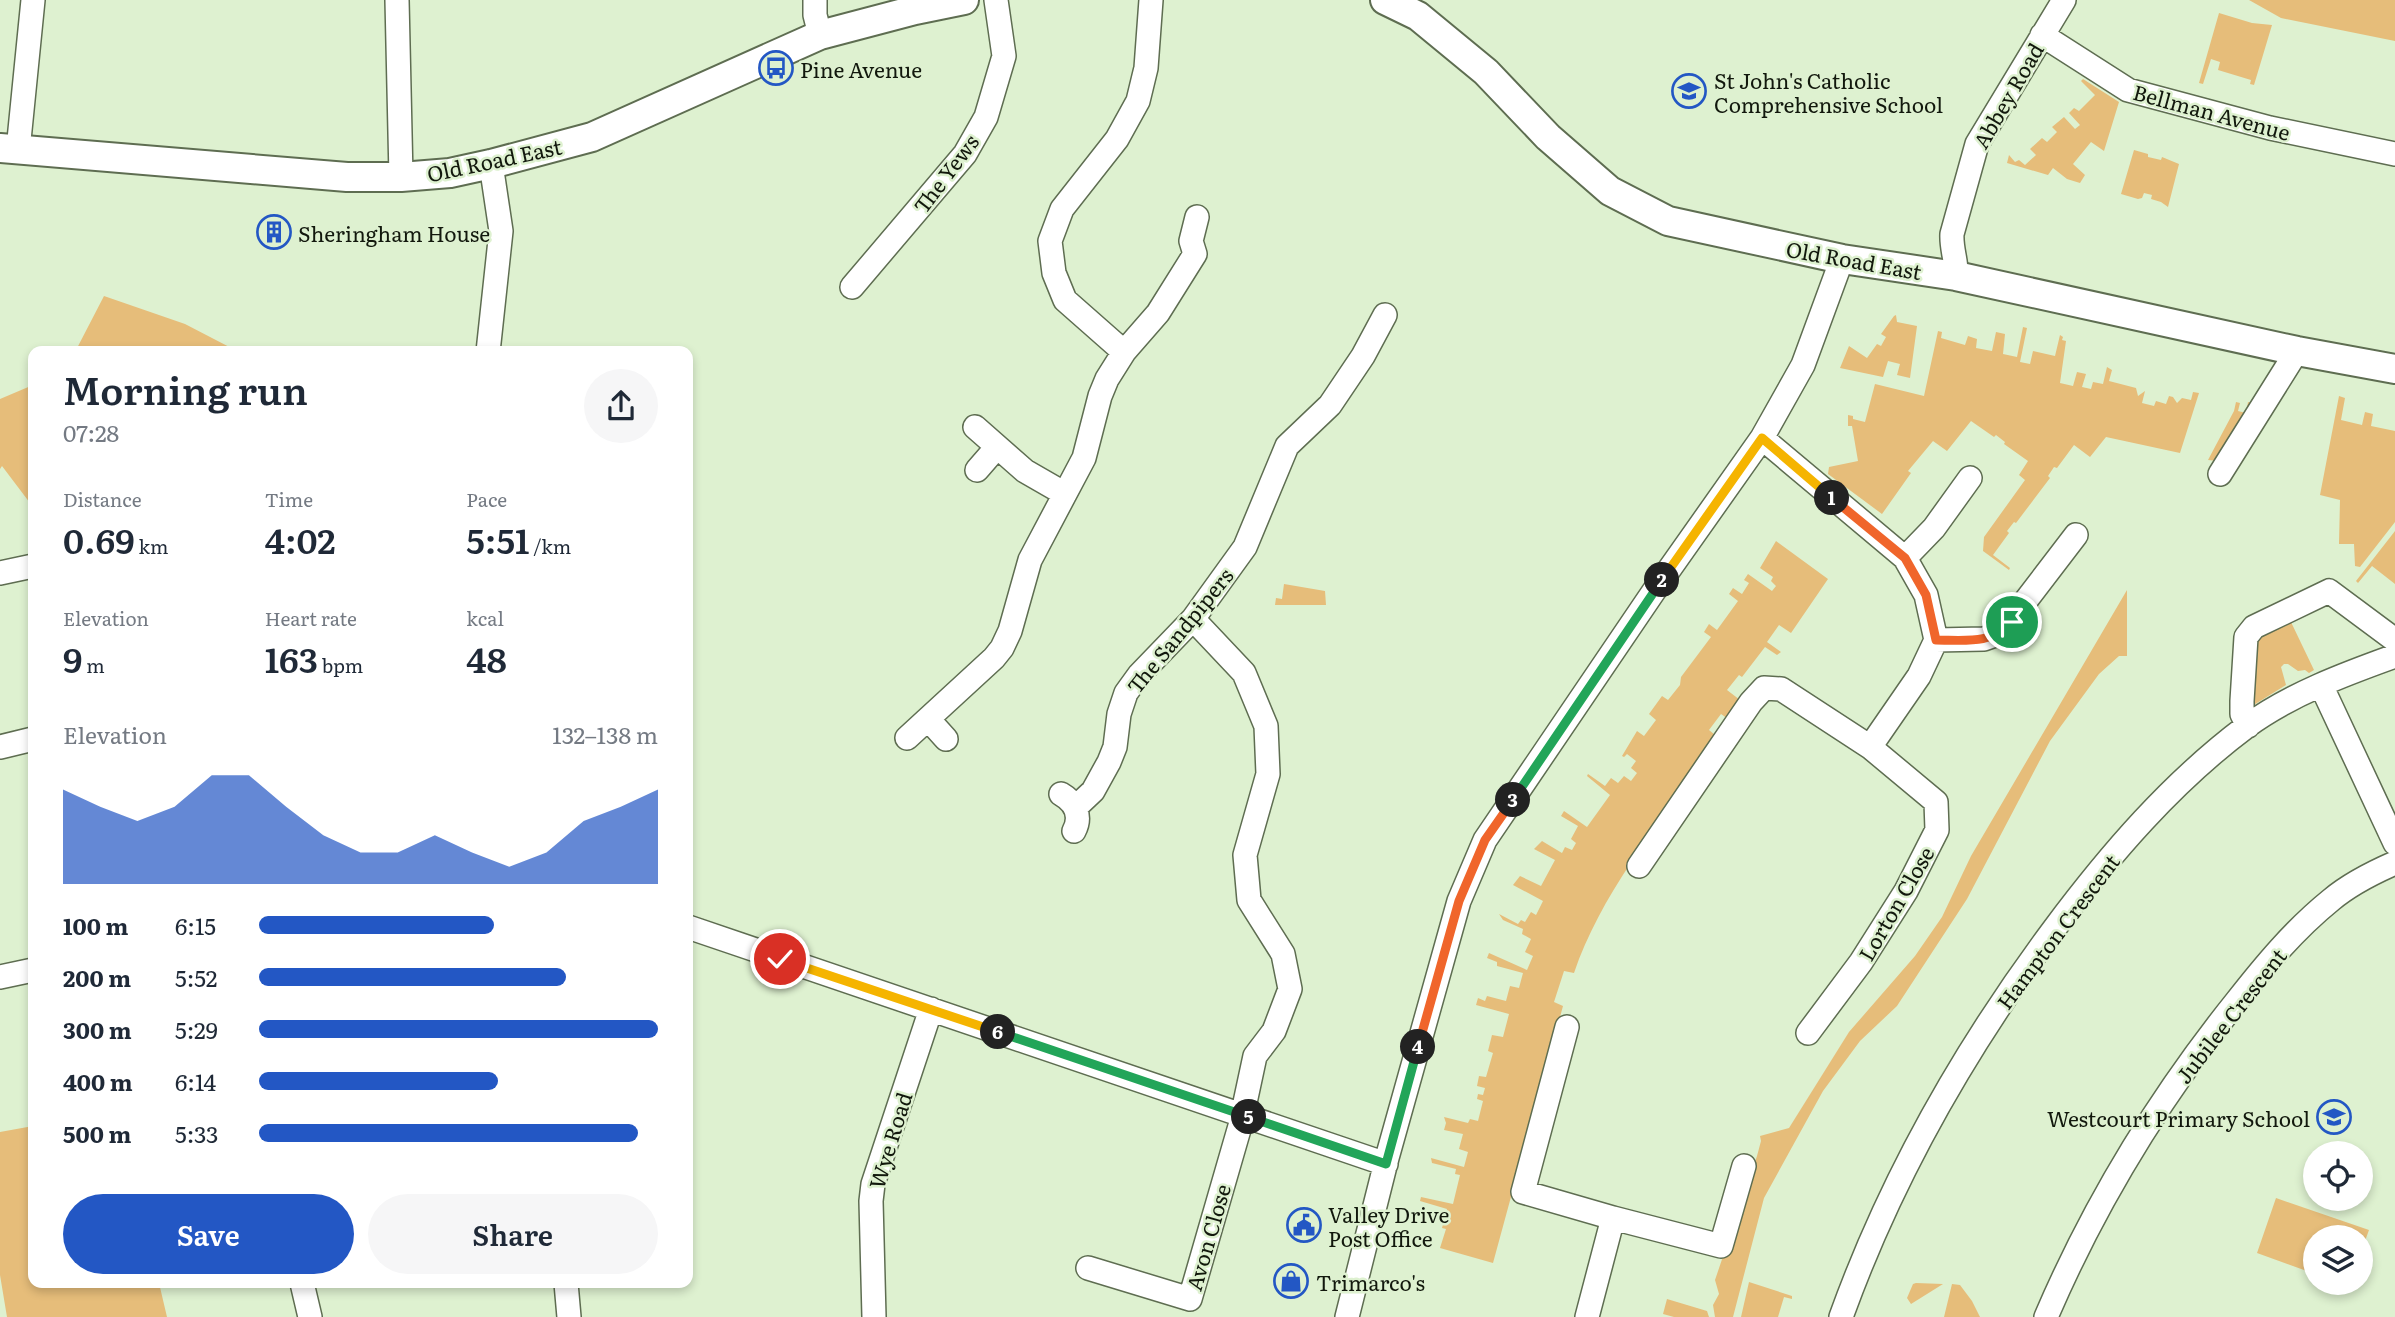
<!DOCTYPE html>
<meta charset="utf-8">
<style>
body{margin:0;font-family:Literata,serif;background:#f6f6f7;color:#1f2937;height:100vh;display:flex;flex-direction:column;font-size:26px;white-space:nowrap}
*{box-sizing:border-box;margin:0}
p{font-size:23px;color:#747a83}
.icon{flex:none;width:38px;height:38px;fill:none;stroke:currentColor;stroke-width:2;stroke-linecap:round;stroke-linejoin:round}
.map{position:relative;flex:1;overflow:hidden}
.sheet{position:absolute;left:28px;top:346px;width:665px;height:942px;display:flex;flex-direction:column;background:#fff;border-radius:14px;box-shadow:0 4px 10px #0003}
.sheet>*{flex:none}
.fabs{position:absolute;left:2303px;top:1141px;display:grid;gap:14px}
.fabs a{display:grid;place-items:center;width:70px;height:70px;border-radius:50%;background:#fff;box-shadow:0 4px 10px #0003;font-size:35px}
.pin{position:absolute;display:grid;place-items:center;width:60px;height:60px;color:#fff;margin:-30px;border:4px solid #fff;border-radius:50%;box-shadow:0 2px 7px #0007}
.km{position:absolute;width:35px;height:35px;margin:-18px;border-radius:50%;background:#222;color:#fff;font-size:19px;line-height:35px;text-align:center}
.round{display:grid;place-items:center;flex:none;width:74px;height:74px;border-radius:37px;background:#f6f6f7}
.headline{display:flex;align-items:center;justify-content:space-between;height:119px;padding:0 35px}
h1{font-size:38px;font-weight:600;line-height:52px}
.figures{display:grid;grid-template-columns:repeat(3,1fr);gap:10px;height:119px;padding:7px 35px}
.figures div{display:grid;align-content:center}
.figures b{font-size:35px;font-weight:600}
.figures small{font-size:19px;font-weight:400}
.figures p{font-size:19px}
.chart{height:196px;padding:14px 35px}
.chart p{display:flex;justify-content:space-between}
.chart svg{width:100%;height:126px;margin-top:7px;fill:#2357c4;opacity:.7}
.primary-button{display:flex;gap:14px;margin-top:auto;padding:14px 35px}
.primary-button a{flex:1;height:80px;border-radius:42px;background:#2357c4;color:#fff;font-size:28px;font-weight:600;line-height:80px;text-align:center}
.primary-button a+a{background:#f6f6f7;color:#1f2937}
ul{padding:0 35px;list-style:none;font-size:23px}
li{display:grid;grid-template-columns:112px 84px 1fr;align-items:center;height:52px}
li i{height:18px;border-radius:9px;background:#2357c4}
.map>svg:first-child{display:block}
.green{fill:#e6bd7a}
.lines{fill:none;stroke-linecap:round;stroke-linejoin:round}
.minor-casing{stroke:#5e6d51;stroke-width:26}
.major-casing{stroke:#5e6d51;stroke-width:32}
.minor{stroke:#fff;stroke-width:23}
.major{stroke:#fff;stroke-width:28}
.split-1-casing{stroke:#fff;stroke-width:14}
.split-2-casing{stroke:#fff;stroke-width:14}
.split-3-casing{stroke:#fff;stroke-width:14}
.split-4-casing{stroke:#fff;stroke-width:14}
.split-5-casing{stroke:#fff;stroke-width:14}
.split-6-casing{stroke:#fff;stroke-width:14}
.split-7-casing{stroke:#fff;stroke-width:14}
.split-1{stroke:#f0652b;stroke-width:9}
.split-2{stroke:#f5b400;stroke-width:9}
.split-3{stroke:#22a559;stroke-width:9}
.split-4{stroke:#f0652b;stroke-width:9}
.split-5{stroke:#22a559;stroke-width:9}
.split-6{stroke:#22a559;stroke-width:9}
.split-7{stroke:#f5b400;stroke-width:9}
.labels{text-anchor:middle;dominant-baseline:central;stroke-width:5;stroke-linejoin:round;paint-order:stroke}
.poi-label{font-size:21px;fill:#12180d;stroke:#def1d0;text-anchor:start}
.street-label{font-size:21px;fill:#12180d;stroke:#def1d0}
</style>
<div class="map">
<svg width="2395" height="1317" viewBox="0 0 2395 1317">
<rect width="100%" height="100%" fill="#def1d0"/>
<path class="green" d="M2249,0H2395V41L2281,18Z
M2219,13L2252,23L2272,25L2254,85L2250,84L2251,80L2218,70L2220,62L2211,59L2203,84L2199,83Z
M2083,79L2119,102L2104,151L2091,142L2073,164L2085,175L2080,183L2067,179L2053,168L2048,175L2007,163L2009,155L2015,162L2019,160L2025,165L2036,155L2030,149L2042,138L2047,142L2057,132L2052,127L2064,117L2075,129L2080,125L2069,113L2074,108L2079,111L2095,95L2081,81Z
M2134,150L2148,154V157L2161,160L2162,157L2179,164L2168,207L2161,202L2151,199L2152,195L2144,193L2142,198L2138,199L2121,194Z
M104,296L185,324L239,352H75Z
M1896,315L1897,322L1917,326L1910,378L1897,375L1900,364L1888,361L1883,377L1840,368L1849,346L1867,358L1877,344L1881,346L1886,337L1881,334L1894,316Z
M2023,327L2027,328L2020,362L2030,364L2033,351L2055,356L2060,335L2063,337L2062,340L2066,341L2060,383L2073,386L2077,372L2086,374L2082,387L2091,389L2093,382L2103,384L2107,367L2112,370L2109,381L2136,388L2138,396L2145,391L2142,403L2154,406L2156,401L2166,404L2169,396L2173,397L2177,403L2182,398L2191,400L2193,392L2199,393L2180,453L2106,437L2090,457L2074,445L2057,468L2054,467L2048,476L2050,478L2016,523L2014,522L2007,531L2009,533L1993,555L2010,568L2009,570L1983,551L1984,537L2025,480L2019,475L2028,461L2004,444L2005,442L1996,435L1994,437L1971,421L1947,451L1933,441L1908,471L1911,473L1882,514L1828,474L1829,467L1858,461L1852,426H1848V415L1853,416V419L1865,422L1875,384L1924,396L1938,331L1942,332L1941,338L1965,345L1968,336L1977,339L1976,348L1992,351L1996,332L2005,334L2003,354L2017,357Z
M33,385V507L2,466L0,469V399Z
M2339,396L2345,398L2341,420L2362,425L2365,412L2373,414L2371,426L2395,431V522L2360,567L2355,566L2354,544H2339L2340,500L2320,495Z
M2254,397L2261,398L2218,461L2208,460L2234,411L2236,402L2240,403L2238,411L2246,413L2248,402L2253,403Z
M2395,531V584L2372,566L2358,583L2356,581Z
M1776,541L1828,579L1791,633L1779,625L1767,642L1781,652L1777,655L1765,647L1742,677L1739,675L1727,690L1740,700L1731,721L1721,714L1709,730L1720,739C1668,812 1603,888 1574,973L1564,971L1554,1002L1563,1006L1493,1263L1440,1248L1446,1229L1442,1228L1447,1209L1420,1201L1421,1197L1453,1204L1460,1175L1455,1174L1456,1169L1432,1163L1431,1158L1464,1167L1468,1152L1459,1149L1463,1134L1444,1130L1446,1123L1444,1117L1468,1123L1470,1119L1478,1121L1483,1101L1477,1099L1478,1094L1483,1095L1485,1088L1477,1086L1479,1076L1486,1077L1493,1053L1488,1051L1492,1035L1503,1037L1509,1014L1476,1005L1478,998L1485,1001L1487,996L1506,1001L1510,986L1519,988L1523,973L1497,966V962L1487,958L1489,953L1527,970L1533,956L1525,952L1531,939L1522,934L1523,929L1503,920L1499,914L1518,924L1521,920L1525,922L1531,912L1536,915L1543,901L1513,885L1520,876L1541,886L1555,860L1534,849L1542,841L1562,853L1565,847L1572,850L1576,843L1571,839L1578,826L1561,816L1564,811L1587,827L1610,795L1587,776L1588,774L1605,786L1611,778L1618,783L1624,776L1631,781L1637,773L1631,768L1636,761L1627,754L1624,757L1622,756L1637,731L1644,736L1656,720L1649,714L1662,696L1668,700L1680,685L1681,677L1711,637L1704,632L1709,624L1717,630L1738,601L1729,594L1733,588L1742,594L1749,583L1744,580L1748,574L1772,591L1776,586L1771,581L1773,577L1760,568Z
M1284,584L1325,591L1326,605H1275L1276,598L1282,599Z
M2127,590V656H2119L2099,674L2050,741L1967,899L1897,1006L1860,1041L1823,1091L1764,1198L1733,1317H1715L1713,1305L1719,1294L1715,1280L1757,1156L1761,1141L1760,1136L1789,1128L1849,1032L1915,956L1942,917L1971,856Z
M2290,620L2314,670L2309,673L2305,670L2298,671L2288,664H2284L2281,667L2286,685L2252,706L2251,638Z
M33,1126V1283H159L167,1317H7L0,1275V1132Z
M2276,1198L2369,1230L2361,1252V1237H2315V1274L2257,1253Z
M1749,1282L1792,1296V1299L1784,1297L1778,1317H1741Z
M1916,1283L1943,1284L1911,1304L1907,1298L1913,1284Z
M1952,1284L1960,1285L1972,1301L1980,1317H1944Z
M1667,1299L1707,1311L1709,1317H1674L1663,1314Z"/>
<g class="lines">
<g class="minor-casing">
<path id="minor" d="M397,0L401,177
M815,0V15L820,35
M2042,35L2128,90L2270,128L2395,154
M18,150L33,0
M1956,276C1957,261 1951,249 1952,234L1977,144L2064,0
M852,287L965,154L986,117L1004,56L996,0
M488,352L501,231L491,164
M1124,352L1065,300L1054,273L1050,241L1062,209L1117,139L1138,101L1146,68L1151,0
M975,427L1025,471L1065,494
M1762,438L1905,558L1926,595L1936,640
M977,470L997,447
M2220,474L2297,351
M1905,558L1934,528L1970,478
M0,573L33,566
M2321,685L2395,843
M928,719L946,739
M2248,726L2242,714V701L2246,637L2254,627L2329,591L2395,640
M907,738L994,658L1002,648L1010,631L1030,560L1084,458L1100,396L1107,379L1124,352L1158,313L1195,254L1191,241L1197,217
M0,747L33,739
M1061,794C1075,802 1082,816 1074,831
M1075,808L1093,791L1109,762L1115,747L1119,714L1126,693L1139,675L1193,619L1245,547L1287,446L1330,405L1363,356L1385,315
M1639,866L1751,702L1764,688L1781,689L1870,747
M688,927L1386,1164
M0,977L33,970
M1567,1027L1523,1192L1613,1218
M1808,1033L1861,962L1906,891L1937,830L1936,802L1870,747L1919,676L1936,640L1984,639L2001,633L2076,535
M1088,1268L1190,1299L1240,1126L1255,1056L1274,1031L1290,989L1283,954L1249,900L1245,855L1268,774L1266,726L1244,673L1193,619
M302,1283L310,1317
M566,1283L569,1317
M874,1317L871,1201L873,1184L931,1009
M1347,1317L1387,1158L1459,901L1485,840L1654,591L1762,438L1803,365L1842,259
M1587,1317L1613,1218L1721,1246L1744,1166
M1841,1317C1891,1178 1966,1047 2054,929C2110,854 2172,782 2247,726C2291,694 2345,674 2395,656
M2046,1317C2094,1205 2160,1097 2236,1002C2265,965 2294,930 2331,900C2350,884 2372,873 2395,863"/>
</g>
<g class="major-casing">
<path id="major" d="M1385,0L1418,16L1486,72L1548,137L1610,191L1668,221L1842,259L1956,276L2297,351L2395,369
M0,148L347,177H401L450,173L491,164L592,137L820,35L915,10L964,0"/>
</g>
<use href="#minor" class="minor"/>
<use href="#major" class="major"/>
</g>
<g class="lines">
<g class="split-1-casing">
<path id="split-1" d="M1832,498L1905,558L1926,595L1936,640C1963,640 1993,645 2012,622"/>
</g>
<g class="split-2-casing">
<path id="split-2" d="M1662,580L1762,438L1832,498"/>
</g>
<g class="split-3-casing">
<path id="split-3" d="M1513,800L1662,580"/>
</g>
<g class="split-4-casing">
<path id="split-4" d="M1418,1047L1459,901L1485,840L1513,800"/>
</g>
<g class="split-5-casing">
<path id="split-5" d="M1249,1117L1386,1164L1418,1047"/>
</g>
<g class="split-6-casing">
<path id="split-6" d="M998,1032L1249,1117"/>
</g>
<g class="split-7-casing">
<path id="split-7" d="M780,959L998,1032"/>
</g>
<use href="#split-1" class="split-1"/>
<use href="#split-2" class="split-2"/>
<use href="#split-3" class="split-3"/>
<use href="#split-4" class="split-4"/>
<use href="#split-5" class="split-5"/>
<use href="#split-6" class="split-6"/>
<use href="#split-7" class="split-7"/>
</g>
<defs>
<g id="bus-ring" transform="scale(1.75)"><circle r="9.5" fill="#def1d0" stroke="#2357c4" stroke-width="1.5"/><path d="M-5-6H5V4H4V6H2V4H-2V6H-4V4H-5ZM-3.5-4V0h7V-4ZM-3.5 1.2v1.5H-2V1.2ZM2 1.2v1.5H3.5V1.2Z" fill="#2357c4"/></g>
<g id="school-ring" transform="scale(1.75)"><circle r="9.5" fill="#def1d0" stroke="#2357c4" stroke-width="1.5"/><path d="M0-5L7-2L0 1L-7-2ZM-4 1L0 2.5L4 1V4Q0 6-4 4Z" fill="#2357c4"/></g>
<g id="building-ring" transform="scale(1.75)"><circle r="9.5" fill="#def1d0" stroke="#2357c4" stroke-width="1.5"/><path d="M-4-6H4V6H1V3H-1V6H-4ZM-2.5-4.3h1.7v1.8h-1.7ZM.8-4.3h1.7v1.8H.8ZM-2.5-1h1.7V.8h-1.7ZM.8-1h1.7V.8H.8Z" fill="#2357c4"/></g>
<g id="civic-ring" transform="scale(1.75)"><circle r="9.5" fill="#def1d0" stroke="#2357c4" stroke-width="1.5"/><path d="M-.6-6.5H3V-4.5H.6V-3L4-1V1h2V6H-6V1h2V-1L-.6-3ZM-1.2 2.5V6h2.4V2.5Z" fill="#2357c4"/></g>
<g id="shop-ring" transform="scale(1.75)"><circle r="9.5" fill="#def1d0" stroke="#2357c4" stroke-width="1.5"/><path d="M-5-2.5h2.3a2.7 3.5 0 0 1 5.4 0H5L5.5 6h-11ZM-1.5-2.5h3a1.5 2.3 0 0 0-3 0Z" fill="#2357c4"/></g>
</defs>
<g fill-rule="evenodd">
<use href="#bus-ring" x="776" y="68"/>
<use href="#school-ring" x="1689" y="91"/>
<use href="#building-ring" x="274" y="232"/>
<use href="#school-ring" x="2334" y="1117"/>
<use href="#civic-ring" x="1304" y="1225"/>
<use href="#shop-ring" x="1291" y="1281"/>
</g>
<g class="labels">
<g class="poi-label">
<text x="800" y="68">Pine Avenue</text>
<text x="1714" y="79">St John's Catholic<tspan x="1714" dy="24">Comprehensive School</tspan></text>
<text x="298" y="232">Sheringham House</text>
<text x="2310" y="1117" text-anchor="end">Westcourt Primary School</text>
<text x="1328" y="1213">Valley Drive<tspan x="1328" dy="24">Post Office</tspan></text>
<text x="1316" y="1281">Trimarco's</text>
</g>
<g class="street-label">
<text transform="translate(2007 95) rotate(-60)">Abbey Road</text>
<text transform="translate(2212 111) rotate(15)">Bellman Avenue</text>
<text transform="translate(494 159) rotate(-12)">Old Road East</text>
<text transform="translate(945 173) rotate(-53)">The Yews</text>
<text transform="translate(1854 259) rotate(10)">Old Road East</text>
<text transform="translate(1179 630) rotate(-51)">The Sandpipers</text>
<text transform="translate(1895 903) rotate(-60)">Lorton Close</text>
<text transform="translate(2057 931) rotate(-53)">Hampton Crescent</text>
<text transform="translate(2230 1015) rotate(-52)">Jubilee Crescent</text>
<text transform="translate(889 1140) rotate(-73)">Wye Road</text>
<text transform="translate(1207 1237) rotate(-74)">Avon Close</text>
</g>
</g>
</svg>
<div class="fabs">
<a><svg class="icon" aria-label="locate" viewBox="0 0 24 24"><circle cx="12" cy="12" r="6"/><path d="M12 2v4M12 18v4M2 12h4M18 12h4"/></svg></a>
<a><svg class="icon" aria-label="layers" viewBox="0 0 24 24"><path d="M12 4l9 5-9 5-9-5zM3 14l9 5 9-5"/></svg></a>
</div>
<div class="pin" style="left:2012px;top:622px;background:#1e9e55"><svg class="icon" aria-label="arrive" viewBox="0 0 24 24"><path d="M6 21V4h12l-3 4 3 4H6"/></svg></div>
<div class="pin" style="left:780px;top:959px;background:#d93025"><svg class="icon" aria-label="check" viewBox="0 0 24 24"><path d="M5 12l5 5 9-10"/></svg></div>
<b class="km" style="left:1832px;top:498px">1</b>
<b class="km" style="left:1662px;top:580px">2</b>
<b class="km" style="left:1513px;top:800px">3</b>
<b class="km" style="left:1418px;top:1047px">4</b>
<b class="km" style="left:1249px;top:1117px">5</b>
<b class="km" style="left:998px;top:1032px">6</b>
<section class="sheet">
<div class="headline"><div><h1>Morning run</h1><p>07:28</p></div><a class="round"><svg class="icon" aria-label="share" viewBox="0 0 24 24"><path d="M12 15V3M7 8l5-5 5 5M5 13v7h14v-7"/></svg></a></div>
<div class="figures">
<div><p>Distance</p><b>0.69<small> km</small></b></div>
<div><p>Time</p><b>4:02</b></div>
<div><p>Pace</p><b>5:51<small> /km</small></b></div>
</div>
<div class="figures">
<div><p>Elevation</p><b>9<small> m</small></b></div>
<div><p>Heart rate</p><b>163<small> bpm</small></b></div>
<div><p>kcal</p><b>48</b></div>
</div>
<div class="chart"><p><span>Elevation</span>132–138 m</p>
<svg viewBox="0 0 160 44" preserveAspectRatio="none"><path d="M0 44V11L10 17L20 22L30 17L40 6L50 6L60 17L70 27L80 33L90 33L100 27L110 33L120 38L130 33L140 22L150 17L160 11V44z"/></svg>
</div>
<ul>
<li><b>100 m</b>6:15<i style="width:59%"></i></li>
<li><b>200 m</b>5:52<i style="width:77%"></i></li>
<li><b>300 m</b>5:29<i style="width:100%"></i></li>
<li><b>400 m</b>6:14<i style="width:60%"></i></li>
<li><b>500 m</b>5:33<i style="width:95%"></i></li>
</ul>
<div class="primary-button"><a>Save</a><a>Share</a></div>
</section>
</div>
